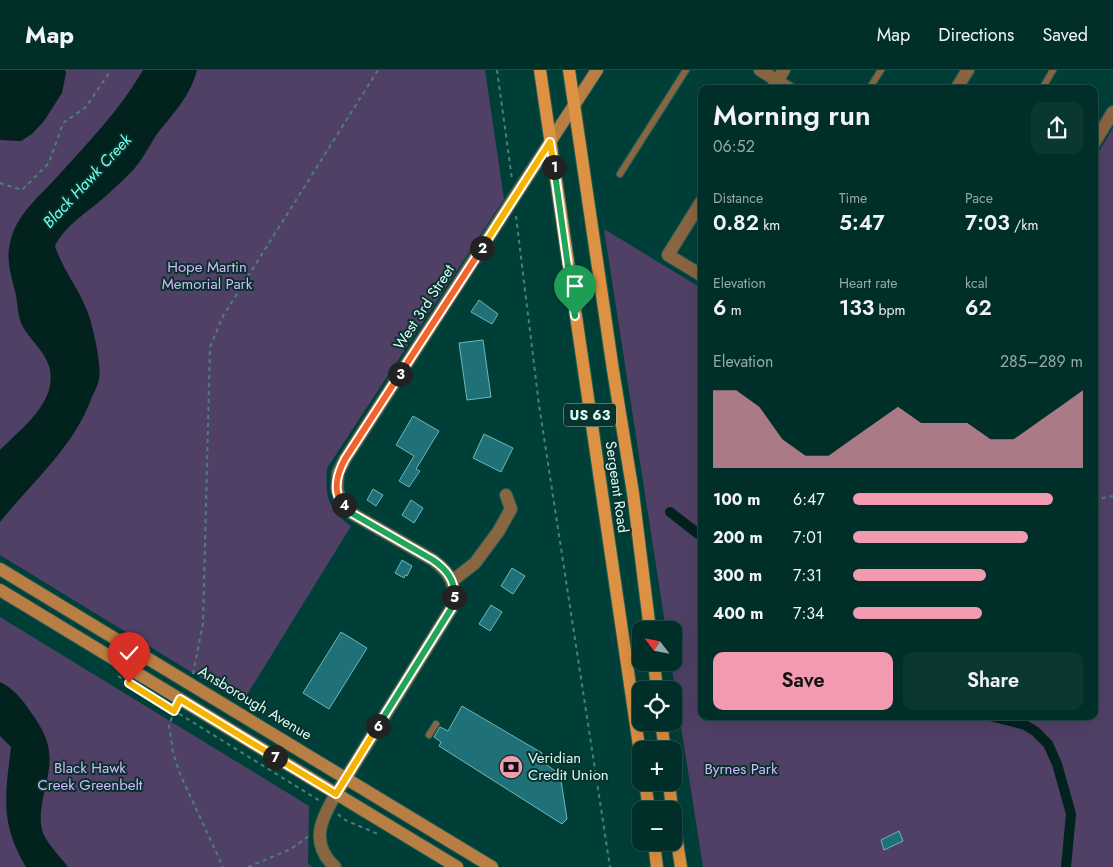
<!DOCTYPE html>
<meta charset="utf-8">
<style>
body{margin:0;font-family:Jost,sans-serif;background:#0a3732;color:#f1f3f6;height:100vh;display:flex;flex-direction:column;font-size:19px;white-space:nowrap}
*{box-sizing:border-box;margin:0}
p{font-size:16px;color:#95a9a8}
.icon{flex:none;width:28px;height:28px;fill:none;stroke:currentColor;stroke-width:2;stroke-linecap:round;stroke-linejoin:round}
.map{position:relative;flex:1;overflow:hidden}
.sheet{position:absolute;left:698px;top:15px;width:400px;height:635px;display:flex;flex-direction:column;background:#002f2a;border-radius:10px;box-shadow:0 5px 20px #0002,0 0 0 1px #224a47}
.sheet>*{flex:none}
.needle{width:32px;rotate:302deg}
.buttons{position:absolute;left:632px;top:551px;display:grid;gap:10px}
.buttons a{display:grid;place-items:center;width:50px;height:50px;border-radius:10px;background:#002f2a;box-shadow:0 5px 20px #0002,0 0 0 1px #224a47;font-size:25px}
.pin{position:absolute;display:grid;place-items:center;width:42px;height:42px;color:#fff;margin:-51px -21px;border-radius:50% 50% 50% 0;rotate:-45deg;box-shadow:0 0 5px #0007}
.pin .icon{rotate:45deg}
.km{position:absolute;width:25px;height:25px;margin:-12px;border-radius:50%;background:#222;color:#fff;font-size:14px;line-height:25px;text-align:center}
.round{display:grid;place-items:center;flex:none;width:52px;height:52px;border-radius:10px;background:#0a3732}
.headline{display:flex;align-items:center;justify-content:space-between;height:85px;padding:0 15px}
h1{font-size:28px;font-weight:600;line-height:38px}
.figures{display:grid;grid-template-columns:repeat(3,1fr);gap:8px;height:85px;padding:5px 15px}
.figures div{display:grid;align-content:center}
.figures b{font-size:21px;font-weight:600}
.figures small{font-size:14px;font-weight:400}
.figures p{font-size:14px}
.chart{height:140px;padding:10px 15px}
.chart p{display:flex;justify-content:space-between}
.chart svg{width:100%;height:90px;margin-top:5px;fill:#f29aaf;opacity:.7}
.cta{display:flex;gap:10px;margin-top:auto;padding:10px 15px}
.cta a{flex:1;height:58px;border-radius:10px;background:#f29aaf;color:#111;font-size:20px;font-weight:600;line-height:58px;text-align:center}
.cta a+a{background:#0a3732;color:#f1f3f6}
ul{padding:0 15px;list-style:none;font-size:16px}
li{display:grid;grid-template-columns:80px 60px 1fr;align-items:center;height:38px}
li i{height:12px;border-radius:6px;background:#f29aaf}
header{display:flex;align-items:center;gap:30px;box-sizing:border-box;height:70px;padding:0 25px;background:#002f2a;border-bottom:1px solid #224a47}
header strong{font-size:24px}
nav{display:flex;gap:28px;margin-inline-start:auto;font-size:18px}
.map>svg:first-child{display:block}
.green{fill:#514066}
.water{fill:#02221e}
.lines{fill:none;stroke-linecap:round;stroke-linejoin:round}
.canal{stroke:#02221e;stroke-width:10}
.building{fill:#1f7077;stroke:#6db7be}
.lane-casing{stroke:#225d56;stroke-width:8}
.street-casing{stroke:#225d56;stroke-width:14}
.secondary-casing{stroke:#225d56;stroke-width:14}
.primary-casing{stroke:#225d56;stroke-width:14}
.path{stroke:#4a8079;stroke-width:2;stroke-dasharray:4 4;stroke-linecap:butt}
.lane{stroke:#8a6541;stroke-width:6}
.street{stroke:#8a6541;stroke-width:12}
.secondary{stroke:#b97e43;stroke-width:12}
.primary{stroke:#dd9142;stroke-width:12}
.split-1-casing{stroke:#fff;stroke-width:10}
.split-2-casing{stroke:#fff;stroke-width:10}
.split-3-casing{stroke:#fff;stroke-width:10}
.split-4-casing{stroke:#fff;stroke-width:10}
.split-5-casing{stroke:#fff;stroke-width:10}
.split-6-casing{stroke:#fff;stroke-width:10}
.split-7-casing{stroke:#fff;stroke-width:10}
.split-8-casing{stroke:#fff;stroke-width:10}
.split-1{stroke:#22a559;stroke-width:6}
.split-2{stroke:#f5b400;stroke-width:6}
.split-3{stroke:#f0652b;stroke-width:6}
.split-4{stroke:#f0652b;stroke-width:6}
.split-5{stroke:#22a559;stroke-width:6}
.split-6{stroke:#22a559;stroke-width:6}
.split-7{stroke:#f5b400;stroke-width:6}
.split-8{stroke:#f5b400;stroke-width:6}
.labels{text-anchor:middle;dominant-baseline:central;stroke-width:4;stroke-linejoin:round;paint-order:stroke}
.shield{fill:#09322d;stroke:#99bfb9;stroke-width:1}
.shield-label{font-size:14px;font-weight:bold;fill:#d7fbf5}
.park-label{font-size:15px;fill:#d4b6fb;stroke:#09322d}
.street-label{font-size:15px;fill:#d7fbf5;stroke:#09322d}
.poi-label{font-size:15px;fill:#d7fbf5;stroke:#09322d;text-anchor:start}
.water-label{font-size:16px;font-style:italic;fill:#72fdeb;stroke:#09322d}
</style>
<header>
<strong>Map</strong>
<nav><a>Map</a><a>Directions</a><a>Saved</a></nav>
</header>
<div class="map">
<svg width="1113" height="797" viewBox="0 0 1113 797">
<rect width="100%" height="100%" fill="#003f38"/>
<path class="green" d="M0,0H485L504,129L327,398C325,425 327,439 351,456L242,633L0,485Z
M1113,58V797H703L671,593L674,592V560H666L604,159L701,218V646H1094V89Z
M0,547L309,736L308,793L312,797H0Z"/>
<path class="water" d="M0,0H65L66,3L62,23L44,51L32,64L21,71L0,70Z
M143,0H197C191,25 173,44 157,64C149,76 143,89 134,99C125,109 115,117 106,126C88,142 66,154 55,176C62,198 77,216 86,238C92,251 102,295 99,309C98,315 95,321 92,327C74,377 33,411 0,452V380C22,358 59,331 49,296C44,280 29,269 22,255C17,245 18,231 15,221C11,205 6,190 10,173C16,145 37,129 55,109C86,75 120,40 143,0Z
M0,612C13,618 22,629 30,641C55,675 52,690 43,728C41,739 39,752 43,763C47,773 61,788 68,797H26C0,753 5,726 11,677L0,666Z"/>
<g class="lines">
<path class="canal" d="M670,442L701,466
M990,646L1025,655L1035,661L1048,674L1057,694L1071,744L1066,797"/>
</g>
<path class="building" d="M479,230L498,244L492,254L471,242Z
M483,270L491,327L467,330L459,273Z
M413,346L439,361L416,399L420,401L409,417L399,411L414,386L396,375Z
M484,364L513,378L501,402L473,388Z
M373,419L383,425L376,436L367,430Z
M411,430L423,438L414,453L402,445Z
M402,490L412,496L407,506L405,505L404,508L395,503Z
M512,498L525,506L513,524L501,516Z
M491,535L502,542L490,561L479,554Z
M341,562L367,578L329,639L303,623Z
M462,636L542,683L539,690L560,704L567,749L562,754L439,676L441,672L434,667L440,657L448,661Z
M899,761L903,771L884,780L881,770Z"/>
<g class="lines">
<g class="lane-casing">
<path id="lane" d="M869,19L881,0
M1042,19L1053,0
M620,104L686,0
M429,665L436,654"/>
</g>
<g class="street-casing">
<path id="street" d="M760,0L790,19
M772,19L784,0
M956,19L968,0
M1094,73L1113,42
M701,132L668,185L701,205
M452,511L475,493L498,462L511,439L506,425
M335,797C309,773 321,749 336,724L451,539C457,515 452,504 433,490L353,444L341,432L337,419L338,403L345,389L550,72"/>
</g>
<g class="secondary-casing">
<path id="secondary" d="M550,72L597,0
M0,499L492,797
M0,520L457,797"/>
</g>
<g class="primary-casing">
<path id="primary" d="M540,0L641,690
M569,0L613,300L633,423L650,560
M654,592L657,620
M661,652L665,680
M645,712L649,740
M669,712L672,740
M674,753L681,797
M654,772L657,797"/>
</g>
<path class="path" d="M497,0L512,109
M0,113L22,120L49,93L63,53L86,37L111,0
M516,146L539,335L610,797
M1094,430L1113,426
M193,604L203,553L210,277L223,246L378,0
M118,606L320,731
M175,640L169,655L173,683L180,704L223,797
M338,744L343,749L380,765
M248,797L291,779L310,765"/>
<use href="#lane" class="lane"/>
<use href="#street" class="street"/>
<use href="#secondary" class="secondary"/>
<use href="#primary" class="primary"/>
</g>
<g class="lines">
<g class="split-1-casing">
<path id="split-1" d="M554,97L575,246"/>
</g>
<g class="split-2-casing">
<path id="split-2" d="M482,178L550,72L554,97"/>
</g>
<g class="split-3-casing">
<path id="split-3" d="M400,304L482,178"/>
</g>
<g class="split-4-casing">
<path id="split-4" d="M344,435C331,422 338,402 345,389L400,304"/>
</g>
<g class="split-5-casing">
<path id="split-5" d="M344,435L353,444L433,490C446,499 456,510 454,527"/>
</g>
<g class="split-6-casing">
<path id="split-6" d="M378,656L451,539L454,527"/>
</g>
<g class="split-7-casing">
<path id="split-7" d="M275,687L336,724L378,656"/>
</g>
<g class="split-8-casing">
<path id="split-8" d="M129,613L174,641L180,629L275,687"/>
</g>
<use href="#split-1" class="split-1"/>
<use href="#split-2" class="split-2"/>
<use href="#split-3" class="split-3"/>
<use href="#split-4" class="split-4"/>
<use href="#split-5" class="split-5"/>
<use href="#split-6" class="split-6"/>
<use href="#split-7" class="split-7"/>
<use href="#split-8" class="split-8"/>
</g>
<defs>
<g id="bank-disc" transform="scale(1.25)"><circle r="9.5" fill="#f29aaf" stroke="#09322d"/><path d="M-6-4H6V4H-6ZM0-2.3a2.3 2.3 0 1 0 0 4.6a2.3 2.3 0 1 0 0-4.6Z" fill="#111"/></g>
</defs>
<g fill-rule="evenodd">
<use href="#bank-disc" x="511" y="697"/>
</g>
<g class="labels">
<rect class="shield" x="564" y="333.5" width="52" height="23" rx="4"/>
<g class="shield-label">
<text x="590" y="345">US 63</text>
</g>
<g class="park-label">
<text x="207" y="197">Hope Martin<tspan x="207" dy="17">Memorial Park</tspan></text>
<text x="90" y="698">Black Hawk<tspan x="90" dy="17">Creek Greenbelt</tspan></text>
<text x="741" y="699">Byrnes Park</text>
</g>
<g class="street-label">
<text transform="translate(424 237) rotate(-57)">West 3rd Street</text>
<text transform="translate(617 417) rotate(82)">Sergeant Road</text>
<text transform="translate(255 633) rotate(31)">Ansborough Avenue</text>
</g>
<g class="poi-label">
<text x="528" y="688">Veridian<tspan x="528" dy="17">Credit Union</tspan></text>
</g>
<g class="water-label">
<text transform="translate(87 111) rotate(-47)">Black Hawk Creek</text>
</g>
</g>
</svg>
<div class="buttons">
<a><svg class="needle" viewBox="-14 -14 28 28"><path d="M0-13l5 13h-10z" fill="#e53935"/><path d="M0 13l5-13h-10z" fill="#95a9a8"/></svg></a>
<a><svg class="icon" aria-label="locate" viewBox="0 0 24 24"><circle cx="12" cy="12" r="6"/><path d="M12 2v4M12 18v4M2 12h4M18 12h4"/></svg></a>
<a>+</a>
<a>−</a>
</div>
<div class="pin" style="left:575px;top:246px;background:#1e9e55"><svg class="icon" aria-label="arrive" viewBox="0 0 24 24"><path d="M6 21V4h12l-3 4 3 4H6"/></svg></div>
<div class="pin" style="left:129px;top:613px;background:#d93025"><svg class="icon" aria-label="check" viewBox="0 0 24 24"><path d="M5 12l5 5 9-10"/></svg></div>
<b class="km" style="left:554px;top:97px">1</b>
<b class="km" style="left:482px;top:178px">2</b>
<b class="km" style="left:400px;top:304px">3</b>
<b class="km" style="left:344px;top:435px">4</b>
<b class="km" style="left:454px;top:527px">5</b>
<b class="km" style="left:378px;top:656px">6</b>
<b class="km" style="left:275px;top:687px">7</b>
<section class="sheet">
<div class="headline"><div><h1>Morning run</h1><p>06:52</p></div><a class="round"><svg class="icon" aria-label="share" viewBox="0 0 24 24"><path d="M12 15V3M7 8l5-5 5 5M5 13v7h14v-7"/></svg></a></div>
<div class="figures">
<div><p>Distance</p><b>0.82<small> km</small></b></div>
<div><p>Time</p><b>5:47</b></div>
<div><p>Pace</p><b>7:03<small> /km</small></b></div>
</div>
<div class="figures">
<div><p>Elevation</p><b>6<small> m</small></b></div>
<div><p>Heart rate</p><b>133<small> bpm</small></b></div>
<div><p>kcal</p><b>62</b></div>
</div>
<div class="chart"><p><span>Elevation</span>285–289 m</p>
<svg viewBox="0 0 160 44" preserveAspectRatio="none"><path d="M0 44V6L10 6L20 14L30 30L40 38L50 38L60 30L70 22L80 14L90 22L100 22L110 22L120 30L130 30L140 22L150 14L160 6V44z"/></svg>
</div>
<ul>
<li><b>100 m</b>6:47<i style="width:87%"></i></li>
<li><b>200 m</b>7:01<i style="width:76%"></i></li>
<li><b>300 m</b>7:31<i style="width:58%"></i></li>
<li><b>400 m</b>7:34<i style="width:56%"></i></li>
</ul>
<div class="cta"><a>Save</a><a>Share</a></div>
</section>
</div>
